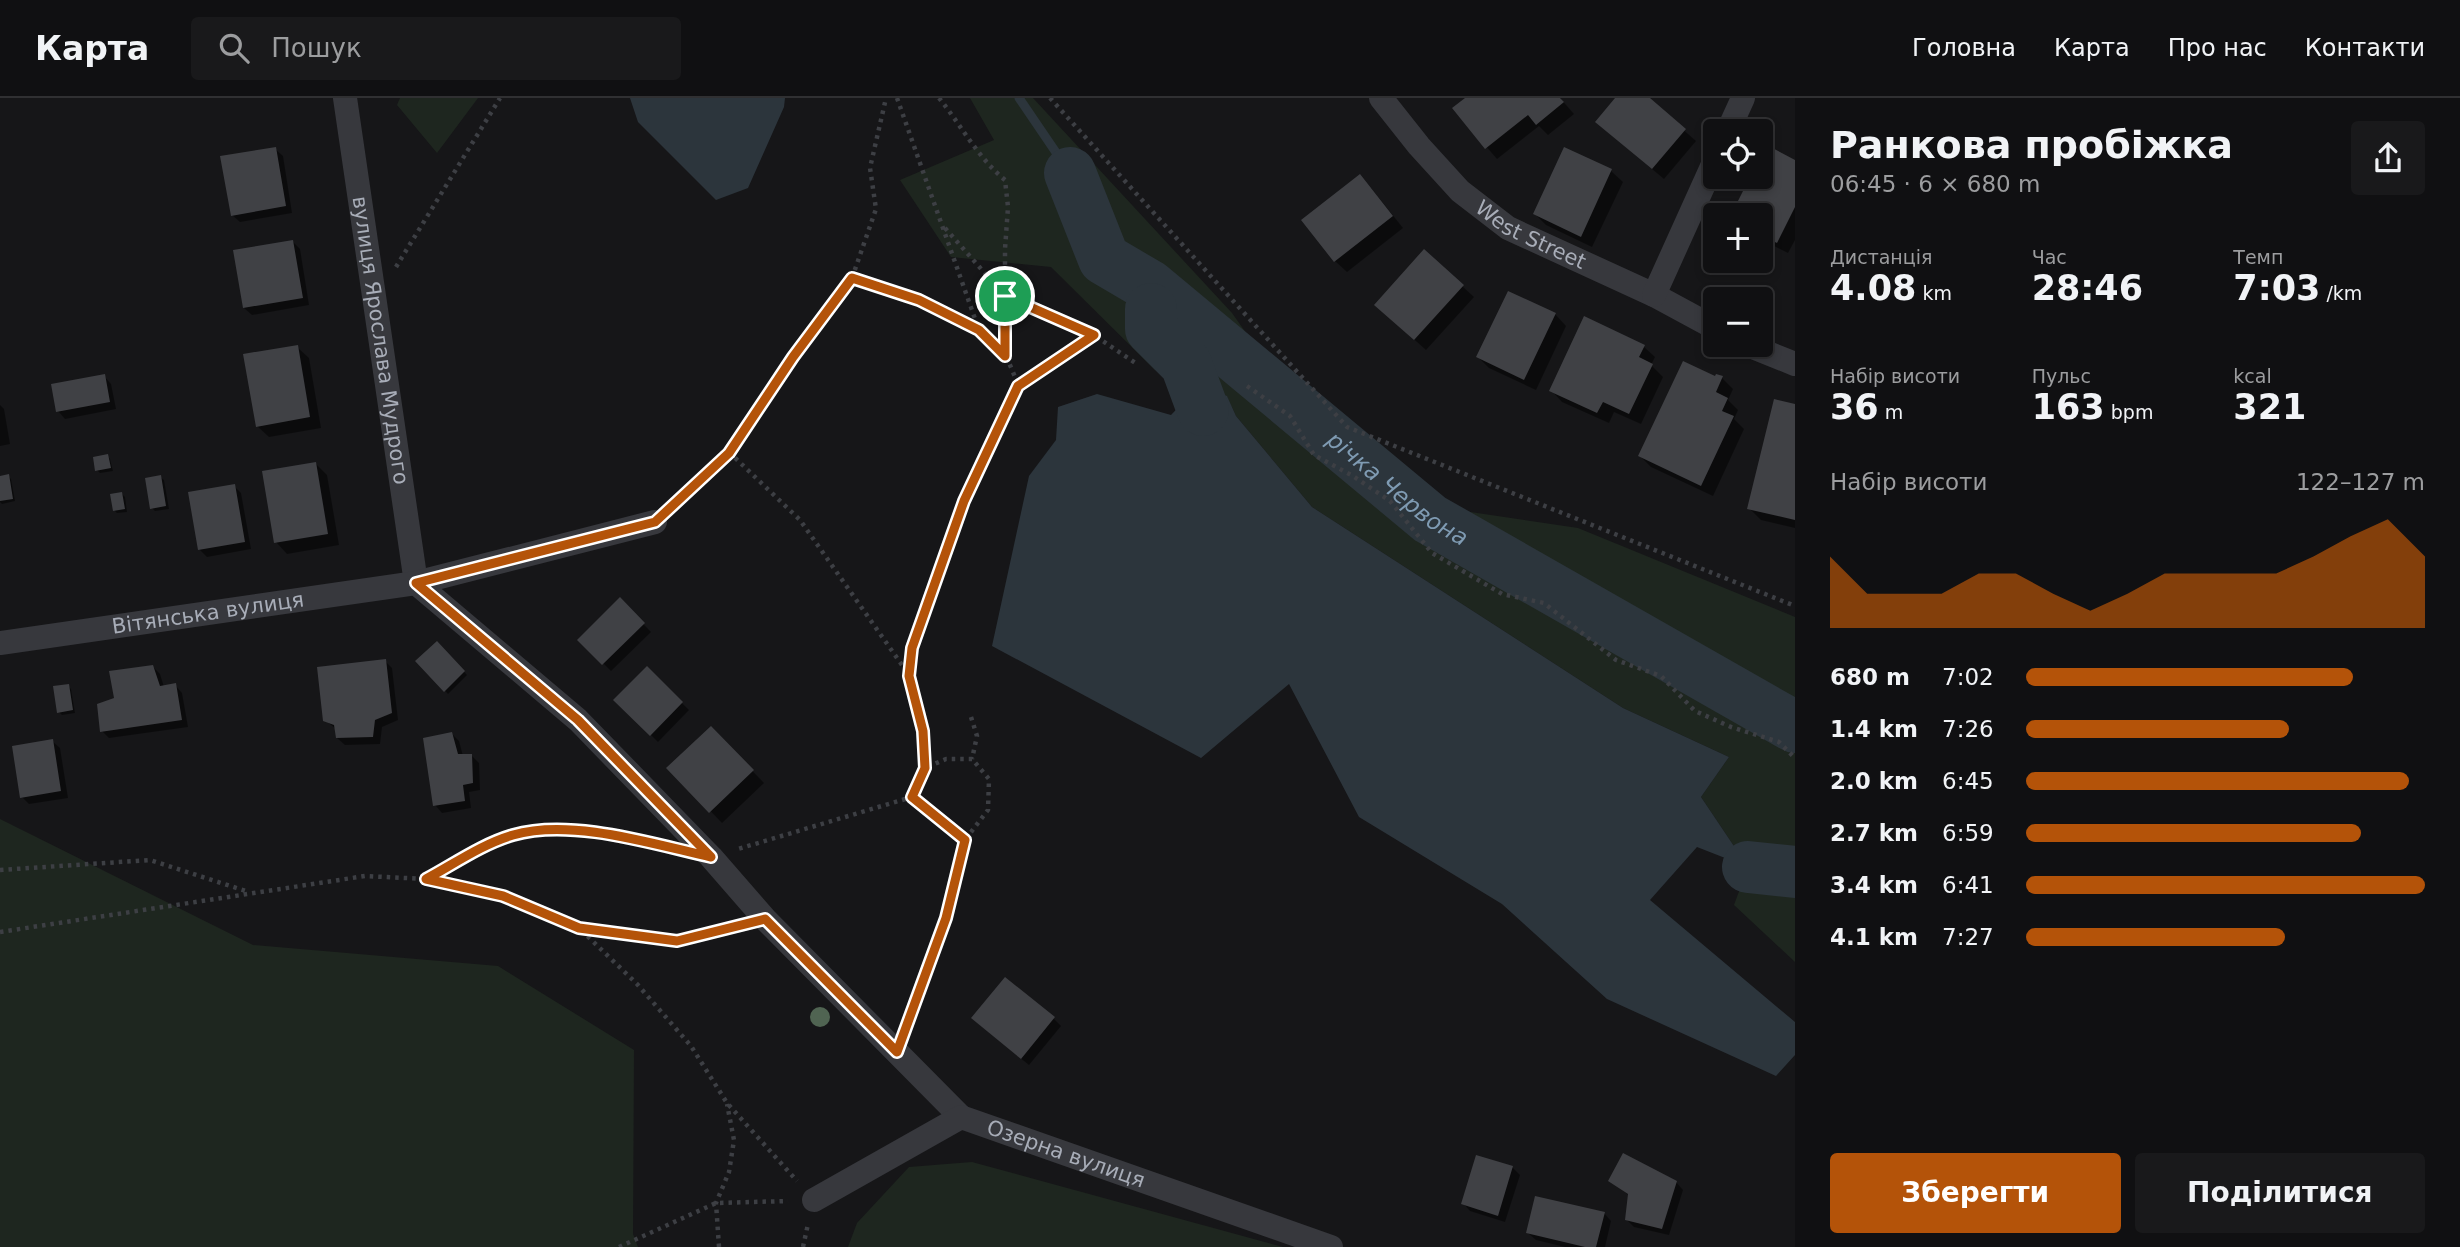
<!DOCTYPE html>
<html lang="uk">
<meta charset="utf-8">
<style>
body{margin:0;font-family:"DejaVu Sans",sans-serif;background:#19191b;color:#f1f3f6;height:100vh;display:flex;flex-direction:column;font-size:26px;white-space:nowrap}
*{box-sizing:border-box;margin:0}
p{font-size:23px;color:#9c9d9f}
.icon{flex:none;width:38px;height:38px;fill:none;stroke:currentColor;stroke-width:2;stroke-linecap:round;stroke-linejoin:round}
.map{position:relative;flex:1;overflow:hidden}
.panel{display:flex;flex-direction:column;background:#101012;width:665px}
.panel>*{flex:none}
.buttons{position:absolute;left:1703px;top:21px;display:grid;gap:14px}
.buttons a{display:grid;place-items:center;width:70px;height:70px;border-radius:7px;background:#101012;box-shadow:0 4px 10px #0003,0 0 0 2px #303032;font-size:35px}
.pin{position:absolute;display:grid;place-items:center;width:60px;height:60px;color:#fff;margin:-30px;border:4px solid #fff;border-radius:50%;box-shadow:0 2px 7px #0007}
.round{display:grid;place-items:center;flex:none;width:74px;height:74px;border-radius:7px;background:#19191b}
.summary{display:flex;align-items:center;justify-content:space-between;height:119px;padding:0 35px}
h1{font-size:38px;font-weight:600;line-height:52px}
.figures{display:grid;grid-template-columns:repeat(3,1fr);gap:10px;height:119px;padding:7px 35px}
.figures div{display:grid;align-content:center}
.figures b{font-size:35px;font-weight:600}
.figures small{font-size:19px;font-weight:400}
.figures p{font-size:19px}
.chart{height:196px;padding:14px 35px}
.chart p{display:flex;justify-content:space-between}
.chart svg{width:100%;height:126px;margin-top:7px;fill:#b45309;opacity:.7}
.action{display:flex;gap:14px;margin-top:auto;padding:14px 35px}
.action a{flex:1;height:80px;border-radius:7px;background:#b45309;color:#fff;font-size:28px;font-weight:600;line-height:80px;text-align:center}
.action a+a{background:#19191b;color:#f1f3f6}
ul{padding:0 35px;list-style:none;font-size:23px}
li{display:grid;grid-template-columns:112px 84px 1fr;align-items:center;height:52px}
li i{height:18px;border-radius:9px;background:#b45309}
header{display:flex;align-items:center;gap:42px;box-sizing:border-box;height:98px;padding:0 35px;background:#101012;border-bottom:2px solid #303032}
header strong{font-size:33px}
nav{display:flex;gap:38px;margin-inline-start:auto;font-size:24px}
.search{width:490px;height:63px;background:#19191b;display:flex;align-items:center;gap:18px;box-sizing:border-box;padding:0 24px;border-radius:7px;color:#9c9d9f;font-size:26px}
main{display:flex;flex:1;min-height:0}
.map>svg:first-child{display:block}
.green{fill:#1e261f}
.water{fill:#2c353c}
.shadow{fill:#0007}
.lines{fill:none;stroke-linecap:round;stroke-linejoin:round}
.stream{stroke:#2c353c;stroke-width:9}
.river{stroke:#2c353c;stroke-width:52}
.building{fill:#404145}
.path{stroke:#3d3f44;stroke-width:4.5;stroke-dasharray:3.5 5;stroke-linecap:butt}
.street{stroke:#37383d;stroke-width:24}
.tree{fill:#506452}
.route-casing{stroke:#fff;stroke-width:14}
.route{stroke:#b45309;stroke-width:9}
.labels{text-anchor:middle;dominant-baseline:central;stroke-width:5;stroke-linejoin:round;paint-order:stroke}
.street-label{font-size:21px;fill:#a8adb8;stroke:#111113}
.water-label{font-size:23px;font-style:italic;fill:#7f9bb3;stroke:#111113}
</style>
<header>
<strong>Карта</strong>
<div class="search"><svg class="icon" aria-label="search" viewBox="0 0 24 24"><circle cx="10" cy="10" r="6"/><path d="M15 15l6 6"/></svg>Пошук</div>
<nav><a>Головна</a><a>Карта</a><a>Про нас</a><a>Контакти</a></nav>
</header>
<main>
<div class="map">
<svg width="1795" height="1149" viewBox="0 0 1795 1149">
<rect width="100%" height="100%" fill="#161618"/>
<path class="green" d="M400,0H478L437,55L397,7Z
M970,0H1033L1232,215L1322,342L1437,409L1578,430L1795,519V864L1734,807L1748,769L1701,699L1729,659L1623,610L1312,409L1236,318L1227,299L1155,272L1051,169L951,159L900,82L994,42Z
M0,721L253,847L498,868L634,952L633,1136L638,1149H0Z
M972,1064L1283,1149H848L857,1125L909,1069Z"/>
<path class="water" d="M630,0H785L784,9L748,90L716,102L638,24Z
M1199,288L1227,298L1236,318L1312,409L1623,610L1729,659L1701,699L1748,769L1697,749L1650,802L1795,924V957L1776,978L1607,901L1502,806L1359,719L1289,586L1201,660L992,548L1029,378L1056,342L1058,309L1097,296L1171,317Z"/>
<path class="shadow" d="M1468,0H1560L1574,16L1548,37L1539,28L1497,61L1454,11Z
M1618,0H1647L1696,43L1664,81L1609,35Z
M275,51L283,58L292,115L240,124L232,117Z
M1565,51L1611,73L1623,84L1592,149L1546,127L1535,116Z
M1795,64V142L1788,155L1760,141V117H1733L1752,79H1760Z
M1371,90L1403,130L1347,174L1335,163Z
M292,143L300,151L309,207L252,217L244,210Z
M1462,188L1474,199L1426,252L1388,218Z
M1555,216L1566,228L1536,292L1489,270L1478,259Z
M1643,248L1655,259L1651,267L1663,279L1641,326L1614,314L1609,325L1562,304L1551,292Z
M297,249L309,260L321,330L269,339L257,328Z
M104,278L111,286L116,311L65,321L58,313Z
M1715,280H1722L1733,291L1728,302L1738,312L1734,321L1744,331L1713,398L1651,369L1640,358Z
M0,307L4,311L10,346L0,348Z
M1795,308V430L1761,422L1749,410Z
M107,358L110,361L113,373L100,375L97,372Z
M316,366L327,377L339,447L287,456L276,444Z
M8,378L11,381L15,403L2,406L0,404V379Z
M160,379L164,382L169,411L155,413L152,410Z
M234,388L241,395L251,451L207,459L200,452Z
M122,396L125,399L127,414L117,415L114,412Z
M620,502L651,534L611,573L580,542Z
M437,545L467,577L448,596L418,563Z
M385,563L392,570L398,622L382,629L380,646L345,647L337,640L336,631L325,622Z
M152,568L160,576L164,589L175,587L182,595L188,629L109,640L102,633L116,601Z
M647,571L689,612L658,644L616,602Z
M68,588L71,591L75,615L62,617L59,614Z
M711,630L764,685L722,725L669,670Z
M452,636L459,643L463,658H472L479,665L480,692L469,694L471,710L442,715L435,707Z
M52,643L60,650L68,700L29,706L22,699Z
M1053,920L1061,928L1029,967L980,927Z
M1477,1059L1513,1070L1520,1077L1505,1124L1470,1113L1463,1105Z
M1610,1082L1676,1084L1683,1092L1669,1137L1634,1129L1627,1122L1630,1098Z
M1604,1115L1611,1123L1605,1149H1565L1536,1142L1528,1135Z"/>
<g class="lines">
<path class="stream" d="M1019,0L1070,75"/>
<g class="river">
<path id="s1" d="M1070,75L1104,161L1150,188L1430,421L1795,629"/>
<path d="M1151,211V231L1186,266L1203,312"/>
<path d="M1748,769L1795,774"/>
</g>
</g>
<path class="building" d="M1465,0H1560L1564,4L1536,27L1528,17L1485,51L1452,10Z
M1615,0H1650L1686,31L1652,71L1595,24Z
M1767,47L1795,62V109L1777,145L1760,137V117H1731L1750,79H1760V59Z
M276,49L286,108L231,118L220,58Z
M1564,49L1612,71L1581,139L1533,116Z
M1360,76L1393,118L1334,164L1301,122Z
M293,142L303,200L243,210L233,152Z
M1424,151L1464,187L1414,242L1374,207Z
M1508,193L1556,215L1524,282L1476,259Z
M1584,218L1645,247L1639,259L1653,266L1629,316L1603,304L1597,315L1549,293Z
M298,247L310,319L256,329L243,256Z
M1683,263L1715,278L1716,276L1723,278L1716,294L1728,300L1722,313L1734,318L1701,388L1638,358Z
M105,276L110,304L56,314L51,286Z
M1774,301L1795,306V422L1747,411Z
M108,356L111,370L95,373L93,359Z
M316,364L328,436L274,445L262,373Z
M9,376L13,401L0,403V378Z
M161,377L166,408L150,411L145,380Z
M235,386L245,444L198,452L188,394Z
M122,394L125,411L113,413L110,396Z
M620,499L645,525L602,567L577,542Z
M437,543L465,573L444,594L415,563Z
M386,561L392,615L375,622L373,639L336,640L334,627L323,623L317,569Z
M153,567L160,588L176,585L182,622L100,634L97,606L114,600L109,573Z
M647,568L683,604L650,638L613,602Z
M69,586L73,612L57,615L53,588Z
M711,628L754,672L709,715L666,670Z
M452,634L458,656H472L473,685L463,687L465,703L433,708L423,640Z
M53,641L61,693L20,700L12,648Z
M1005,879L1055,919L1021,961L971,920Z
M1623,1055L1677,1083L1662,1131L1625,1122L1628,1096L1608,1083Z
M1476,1057L1513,1068L1498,1118L1461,1106Z
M1535,1098L1605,1114L1596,1149H1585L1526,1135Z"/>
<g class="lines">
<path class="path" d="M897,0L979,232
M939,0C961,27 978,60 1005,82L1008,109L1005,151V257
M1050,0L1347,329L1795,508
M945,130L1005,198L1094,237
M396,169L500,0
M852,180L876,111L870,70L886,0
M1019,288L1094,237L1137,266
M1247,288L1290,318L1314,357L1353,378L1390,403L1432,455L1502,496L1544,505L1616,562L1661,578L1695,613L1731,629L1779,644L1795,660
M729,354L800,422L909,577
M672,408L729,354L793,259L852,180C900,195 975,215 1005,258C1011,267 1014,278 1019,288L964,403L912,549L909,578L923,633L925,670L912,699L738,751
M971,619L977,638L972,661
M912,699L965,742
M0,772L150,762L249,794
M426,781C454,766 482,747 512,738C560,723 614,737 661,748
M579,830L677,843L736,829
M0,834L365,778L426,781L503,798L579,830L637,886L691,948L727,1005L797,1083
M907,927L946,820L965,742L988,712L989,681L972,661H946L925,670
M619,1149L716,1105L788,1103
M719,1149L716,1105L729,1074L734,1042L727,1006
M803,1149L808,1126"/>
<g class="street">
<path id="s2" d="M345,0L416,485"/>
<path id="s3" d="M1381,0L1419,48L1460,93L1508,130L1654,197L1715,230"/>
<path d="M1728,33L1743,0"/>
<path d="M1654,197L1715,62"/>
<path d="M1748,247L1795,266"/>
<path d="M416,485L578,622L711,759L765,821L961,1019"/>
<path id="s4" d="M0,545L416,485L655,424"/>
<path id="s5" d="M814,1102L961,1019L1331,1149"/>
</g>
</g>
<circle class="tree" cx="820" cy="919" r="10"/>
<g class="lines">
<g class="route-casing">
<path id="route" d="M852,180L919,202L979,232L1005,258V198L1094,237L1018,288L964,403L912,550L909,578L923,633L925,670L912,699L965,742L946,820L897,954L765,821L677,843L579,830L503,798L426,781C454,766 482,746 513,737C571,720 653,746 711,759L578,622L416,485L655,424L729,355L793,259Z"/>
</g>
<use href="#route" class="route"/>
</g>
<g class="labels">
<g class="street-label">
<text stroke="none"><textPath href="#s3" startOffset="206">West Street</textPath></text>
<text stroke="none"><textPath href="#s2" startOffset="245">вулиця Ярослава Мудрого</textPath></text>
<text stroke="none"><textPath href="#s4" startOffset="210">Вітянська вулиця</textPath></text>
<text stroke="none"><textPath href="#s5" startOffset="280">Озерна вулиця</textPath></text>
</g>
<g class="water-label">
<text stroke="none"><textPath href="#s1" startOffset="466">річка Червона</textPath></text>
</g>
</g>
</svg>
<div class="buttons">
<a><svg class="icon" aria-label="locate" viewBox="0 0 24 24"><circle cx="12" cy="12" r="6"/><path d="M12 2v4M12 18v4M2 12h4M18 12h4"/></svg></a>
<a>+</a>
<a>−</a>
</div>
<div class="pin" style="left:1005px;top:198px;background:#1e9e55"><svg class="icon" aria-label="arrive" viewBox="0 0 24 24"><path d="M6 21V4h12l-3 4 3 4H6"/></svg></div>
</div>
<section class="panel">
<div class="summary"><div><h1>Ранкова пробіжка</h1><p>06:45 · 6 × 680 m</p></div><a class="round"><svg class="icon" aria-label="share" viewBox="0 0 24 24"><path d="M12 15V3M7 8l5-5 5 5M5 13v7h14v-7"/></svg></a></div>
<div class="figures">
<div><p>Дистанція</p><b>4.08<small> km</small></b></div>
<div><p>Час</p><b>28:46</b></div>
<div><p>Темп</p><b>7:03<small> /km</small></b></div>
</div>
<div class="figures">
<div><p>Набір висоти</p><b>36<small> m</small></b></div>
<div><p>Пульс</p><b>163<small> bpm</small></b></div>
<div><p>kcal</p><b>321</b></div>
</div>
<div class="chart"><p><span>Набір висоти</span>122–127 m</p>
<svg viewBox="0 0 160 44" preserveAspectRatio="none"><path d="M0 44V19L10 32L20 32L30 32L40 25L50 25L60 32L70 38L80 32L90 25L100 25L110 25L120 25L130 19L140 12L150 6L160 19V44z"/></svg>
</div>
<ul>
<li><b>680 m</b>7:02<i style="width:82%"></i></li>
<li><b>1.4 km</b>7:26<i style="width:66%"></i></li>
<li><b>2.0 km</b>6:45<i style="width:96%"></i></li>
<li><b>2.7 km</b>6:59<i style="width:84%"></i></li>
<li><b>3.4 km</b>6:41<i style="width:100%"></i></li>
<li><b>4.1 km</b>7:27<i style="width:65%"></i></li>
</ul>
<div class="action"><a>Зберегти</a><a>Поділитися</a></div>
</section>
</main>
